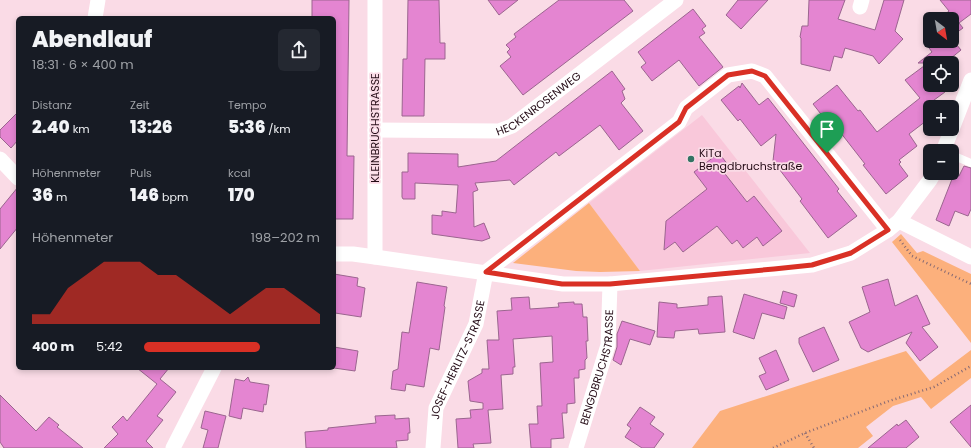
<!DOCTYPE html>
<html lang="de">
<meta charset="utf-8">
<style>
body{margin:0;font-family:Poppins,sans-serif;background:#242831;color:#f1f3f6;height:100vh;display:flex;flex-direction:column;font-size:15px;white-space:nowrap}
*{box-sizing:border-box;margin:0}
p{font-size:13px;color:#9ea1a6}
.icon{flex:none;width:22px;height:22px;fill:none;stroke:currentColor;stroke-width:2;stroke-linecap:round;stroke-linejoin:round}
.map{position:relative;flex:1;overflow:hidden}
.sheet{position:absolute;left:16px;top:16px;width:320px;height:354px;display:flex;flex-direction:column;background:#171b24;border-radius:6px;box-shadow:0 2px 6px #0003}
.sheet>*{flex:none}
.needle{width:26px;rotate:149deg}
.controls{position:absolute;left:923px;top:12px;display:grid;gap:8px}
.controls a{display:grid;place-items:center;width:36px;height:36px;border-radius:6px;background:#171b24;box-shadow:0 2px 6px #0003;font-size:20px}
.pin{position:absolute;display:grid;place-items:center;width:34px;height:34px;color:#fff;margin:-41px -17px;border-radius:50% 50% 50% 0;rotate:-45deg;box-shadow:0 0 4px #0007}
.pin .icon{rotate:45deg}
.round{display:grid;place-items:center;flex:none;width:42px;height:42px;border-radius:6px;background:#242831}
.head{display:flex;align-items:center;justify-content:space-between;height:68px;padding:0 16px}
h1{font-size:22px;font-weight:800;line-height:30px}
.stats{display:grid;grid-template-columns:repeat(3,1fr);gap:6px;height:68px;padding:4px 16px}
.stats div{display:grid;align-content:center}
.stats b{font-size:17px;font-weight:800}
.stats small{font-size:11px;font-weight:400}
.stats p{font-size:11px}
.chart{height:112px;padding:8px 16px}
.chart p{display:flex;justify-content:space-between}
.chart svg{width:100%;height:72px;margin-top:4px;fill:#d93025;opacity:.7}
ul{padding:0 16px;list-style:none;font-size:13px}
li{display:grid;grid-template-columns:64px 48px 1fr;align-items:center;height:30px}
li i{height:10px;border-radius:5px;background:#d93025}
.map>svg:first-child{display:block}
.built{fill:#f9c8da}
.green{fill:#fcb07c}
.building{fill:#e485d1;stroke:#9b658f}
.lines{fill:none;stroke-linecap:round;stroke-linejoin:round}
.path{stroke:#856974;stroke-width:2.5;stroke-dasharray:1 3;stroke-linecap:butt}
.service{stroke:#fff;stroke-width:8}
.minor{stroke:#fff;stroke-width:15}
.route-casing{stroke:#fff;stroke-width:8}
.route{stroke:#d93025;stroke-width:5}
.poi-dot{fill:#327363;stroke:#fadbe6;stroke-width:1.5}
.labels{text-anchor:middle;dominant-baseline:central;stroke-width:3.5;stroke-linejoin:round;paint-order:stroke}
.street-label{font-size:11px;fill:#240b16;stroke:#fadbe6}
.poi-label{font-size:11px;fill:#240b16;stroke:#fadbe6;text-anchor:start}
</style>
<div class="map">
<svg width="971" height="448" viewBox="0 0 971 448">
<rect width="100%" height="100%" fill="#fadbe6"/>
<path class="built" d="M702,115L810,253L640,271L589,203Z"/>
<path class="green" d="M589,203L640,271L600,272L576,271L513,263Z
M901,234L917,253L923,251L971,274V343L892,242Z
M971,350V378L931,409L921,397L893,406L866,427L873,436L858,448H692L720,411L906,351L930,381Z"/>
<path class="building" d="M312,0H349L347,156H354L353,219H334V18H312Z
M408,0H439L440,43H445V59H425L424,116H402L403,59H407Z
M488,0H518L499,15Z
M559,0H624L633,11L523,95L500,66L511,57L507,52L510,49L506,45L516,37L514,34Z
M738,0H768L741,29L726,15Z
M809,0H845L838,19L875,30L884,0H904L895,31L903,39L879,64L873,56L845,48L842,58L834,56L830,71L801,64V38L800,37L802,26H808Z
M940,0H971V14L959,23L963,28L952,36V19H946L943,16L949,11Z
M693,9L706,26L702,29L705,33L699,37L723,67L699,86L679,60L652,81L641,67L646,63L638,52Z
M930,36V41H952V39L961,50L945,63H918L932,52L924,41Z
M924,66L930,73V85H940L945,92L930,103V118L909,134L917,146L899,160L901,162L899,164L908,176L886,194L863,165L865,164L837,128L835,129L829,122L828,123L813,104L837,85L858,111L860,110L877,132L920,98L905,80Z
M612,71L625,89L622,91L625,99L621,103L643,131L619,150L600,125L559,156L556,152L514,185L510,180L475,183L478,190L473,192L474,227L484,223L490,238L482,241L432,234V215L442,216V211L456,213L458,185L415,183V199H403L402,197V172H408V153L458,154V167L496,161Z
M742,83L759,105L768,98L839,189L837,191L857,216L828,238L800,201L802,199L773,161L776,134L761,146L740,119L738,121L721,100L739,86L740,88Z
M18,112V140L11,148L0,137V130Z
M719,153L728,165L722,170L747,202L754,196L782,231L763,246L757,237L743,248L737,240L732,244L717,226L683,252L675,242L664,250L666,221L707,189L694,172Z
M964,166L971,168V209L968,216L955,211L949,226L936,220L954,174L959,176Z
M18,187V227L0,249V209Z
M334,274L358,278L357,286L365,288L361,317L335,313Z
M888,279L895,306L917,295L930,324L922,327L938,347L920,361L906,343L912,332L868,352L861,348L849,322L870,312L862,287Z
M417,282L447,287L444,306L445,307L439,350L430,348L424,387L406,384L405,391L391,389L393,371L398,369L402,332L409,333Z
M783,291L797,295L794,307L780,303Z
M744,294L787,307L784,319L762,313L754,339L733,332Z
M722,296L725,332L699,334L698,329L675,331L674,338L657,337L659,302L677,304V308L708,305V297Z
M529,297L530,309L559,307L558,303L574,302V304H582L583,317H587L588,341H586L587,358L585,360V369L579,370V378H574L575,403L567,404V413H562L564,438L551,439V448H531L529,424H538L537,406H542L540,363L553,362L552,336L513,339L515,367H513V374L501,375L503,409L488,410L491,443L473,444L474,448H458L456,419L471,418L470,410L483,409V403L470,401L468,381L482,373V369H489L487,340H499L497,311L512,310L511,298Z
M622,321L655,331L650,345L630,339L621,365L613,360L617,347V334Z
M824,327L839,360L813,372L799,343V338Z
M334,347L358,351L355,371L334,368Z
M776,350L789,380L766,390L759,376L766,373L759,358Z
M137,368H169L160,379L176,392L157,416L163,420L146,441L153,448H104L118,434L112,427L123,416L127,421L157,384Z
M248,377L250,382L269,385L266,405L264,404L263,412L243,408L241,419L229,416L235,379L244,381Z
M0,395L36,431L49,417L59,425L57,427L83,448H4L0,442Z
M971,405V447L950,422Z
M640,407L655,417L650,424L664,434L654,448H642L625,437L631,428L627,425Z
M205,411L226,416L218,448H203L208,430L201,428Z
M395,415V419L409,418L410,433H408V440L396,441L397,448H306L305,432L328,430V428L376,423L375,416Z
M906,420L919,437L906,448H868L897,424L898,426Z"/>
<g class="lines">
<path class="path" d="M900,240L912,256L971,284
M805,433L814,448
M773,448L805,433L889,401L934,387L971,366"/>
<path class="service" d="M952,155L971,163"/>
<g class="minor">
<path d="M860,7L862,0"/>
<path d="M95,18L98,0"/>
<path d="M952,129L971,80"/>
<path id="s1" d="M375,130L499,131L512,126L676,0"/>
<path d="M943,151L952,129"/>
<path d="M0,159L18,178"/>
<path d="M899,221L971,257"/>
<path d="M334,254H353L375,257L563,284H610L812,265L851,253L888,230L899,221L930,180L934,173"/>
<path d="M375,257V0"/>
<path d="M173,448L214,368"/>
<path id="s2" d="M433,448L436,408L476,324L486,272L679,122L686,108L728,75L752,71L765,76L888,230"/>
<path id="s3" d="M576,448L608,345L610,284"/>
</g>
</g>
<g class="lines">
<g class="route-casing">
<path id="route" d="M752,71L765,76L888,230L851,253L812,265L774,269L610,284H562L486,272L679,122L686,108L728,75Z"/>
</g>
<use href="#route" class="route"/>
</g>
<circle class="poi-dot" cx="691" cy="159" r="4"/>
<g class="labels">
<g class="street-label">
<text stroke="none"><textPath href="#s1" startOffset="172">HECKENROSENWEG</textPath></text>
<text transform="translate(375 128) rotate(-90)">KLEINBRUCHSTRASSE</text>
<text stroke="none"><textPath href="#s2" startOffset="93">JOSEF-HERLITZ-STRASSE</textPath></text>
<text stroke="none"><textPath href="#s3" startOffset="84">BENGDBRUCHSTRASSE</textPath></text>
</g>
<g class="poi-label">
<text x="699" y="153">KiTa<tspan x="699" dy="13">Bengdbruchstraße</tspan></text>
</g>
</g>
</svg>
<div class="controls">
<a><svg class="needle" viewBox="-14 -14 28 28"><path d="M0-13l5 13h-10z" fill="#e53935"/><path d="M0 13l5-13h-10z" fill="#9ea1a6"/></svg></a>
<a><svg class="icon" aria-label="locate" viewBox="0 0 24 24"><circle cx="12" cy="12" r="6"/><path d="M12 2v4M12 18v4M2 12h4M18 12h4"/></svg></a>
<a>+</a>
<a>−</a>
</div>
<div class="pin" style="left:827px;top:153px;background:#1e9e55"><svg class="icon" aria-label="arrive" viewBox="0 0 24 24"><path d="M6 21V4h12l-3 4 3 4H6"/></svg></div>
<section class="sheet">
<div class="head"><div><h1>Abendlauf</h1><p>18:31 · 6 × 400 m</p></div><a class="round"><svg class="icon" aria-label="share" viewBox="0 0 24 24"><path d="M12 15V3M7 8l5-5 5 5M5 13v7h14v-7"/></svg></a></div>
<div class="stats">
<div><p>Distanz</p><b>2.40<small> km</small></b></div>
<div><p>Zeit</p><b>13:26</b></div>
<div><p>Tempo</p><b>5:36<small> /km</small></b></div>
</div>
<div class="stats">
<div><p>Höhenmeter</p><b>36<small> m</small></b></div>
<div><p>Puls</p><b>146<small> bpm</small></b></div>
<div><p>kcal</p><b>170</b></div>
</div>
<div class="chart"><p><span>Höhenmeter</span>198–202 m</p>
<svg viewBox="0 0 160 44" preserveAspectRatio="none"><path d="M0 44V38L10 38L20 22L30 14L40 6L50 6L60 6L70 14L80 14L90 22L100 30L110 38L120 30L130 22L140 22L150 30L160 38V44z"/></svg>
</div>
<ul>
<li><b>400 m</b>5:42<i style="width:66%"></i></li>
</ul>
</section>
</div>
